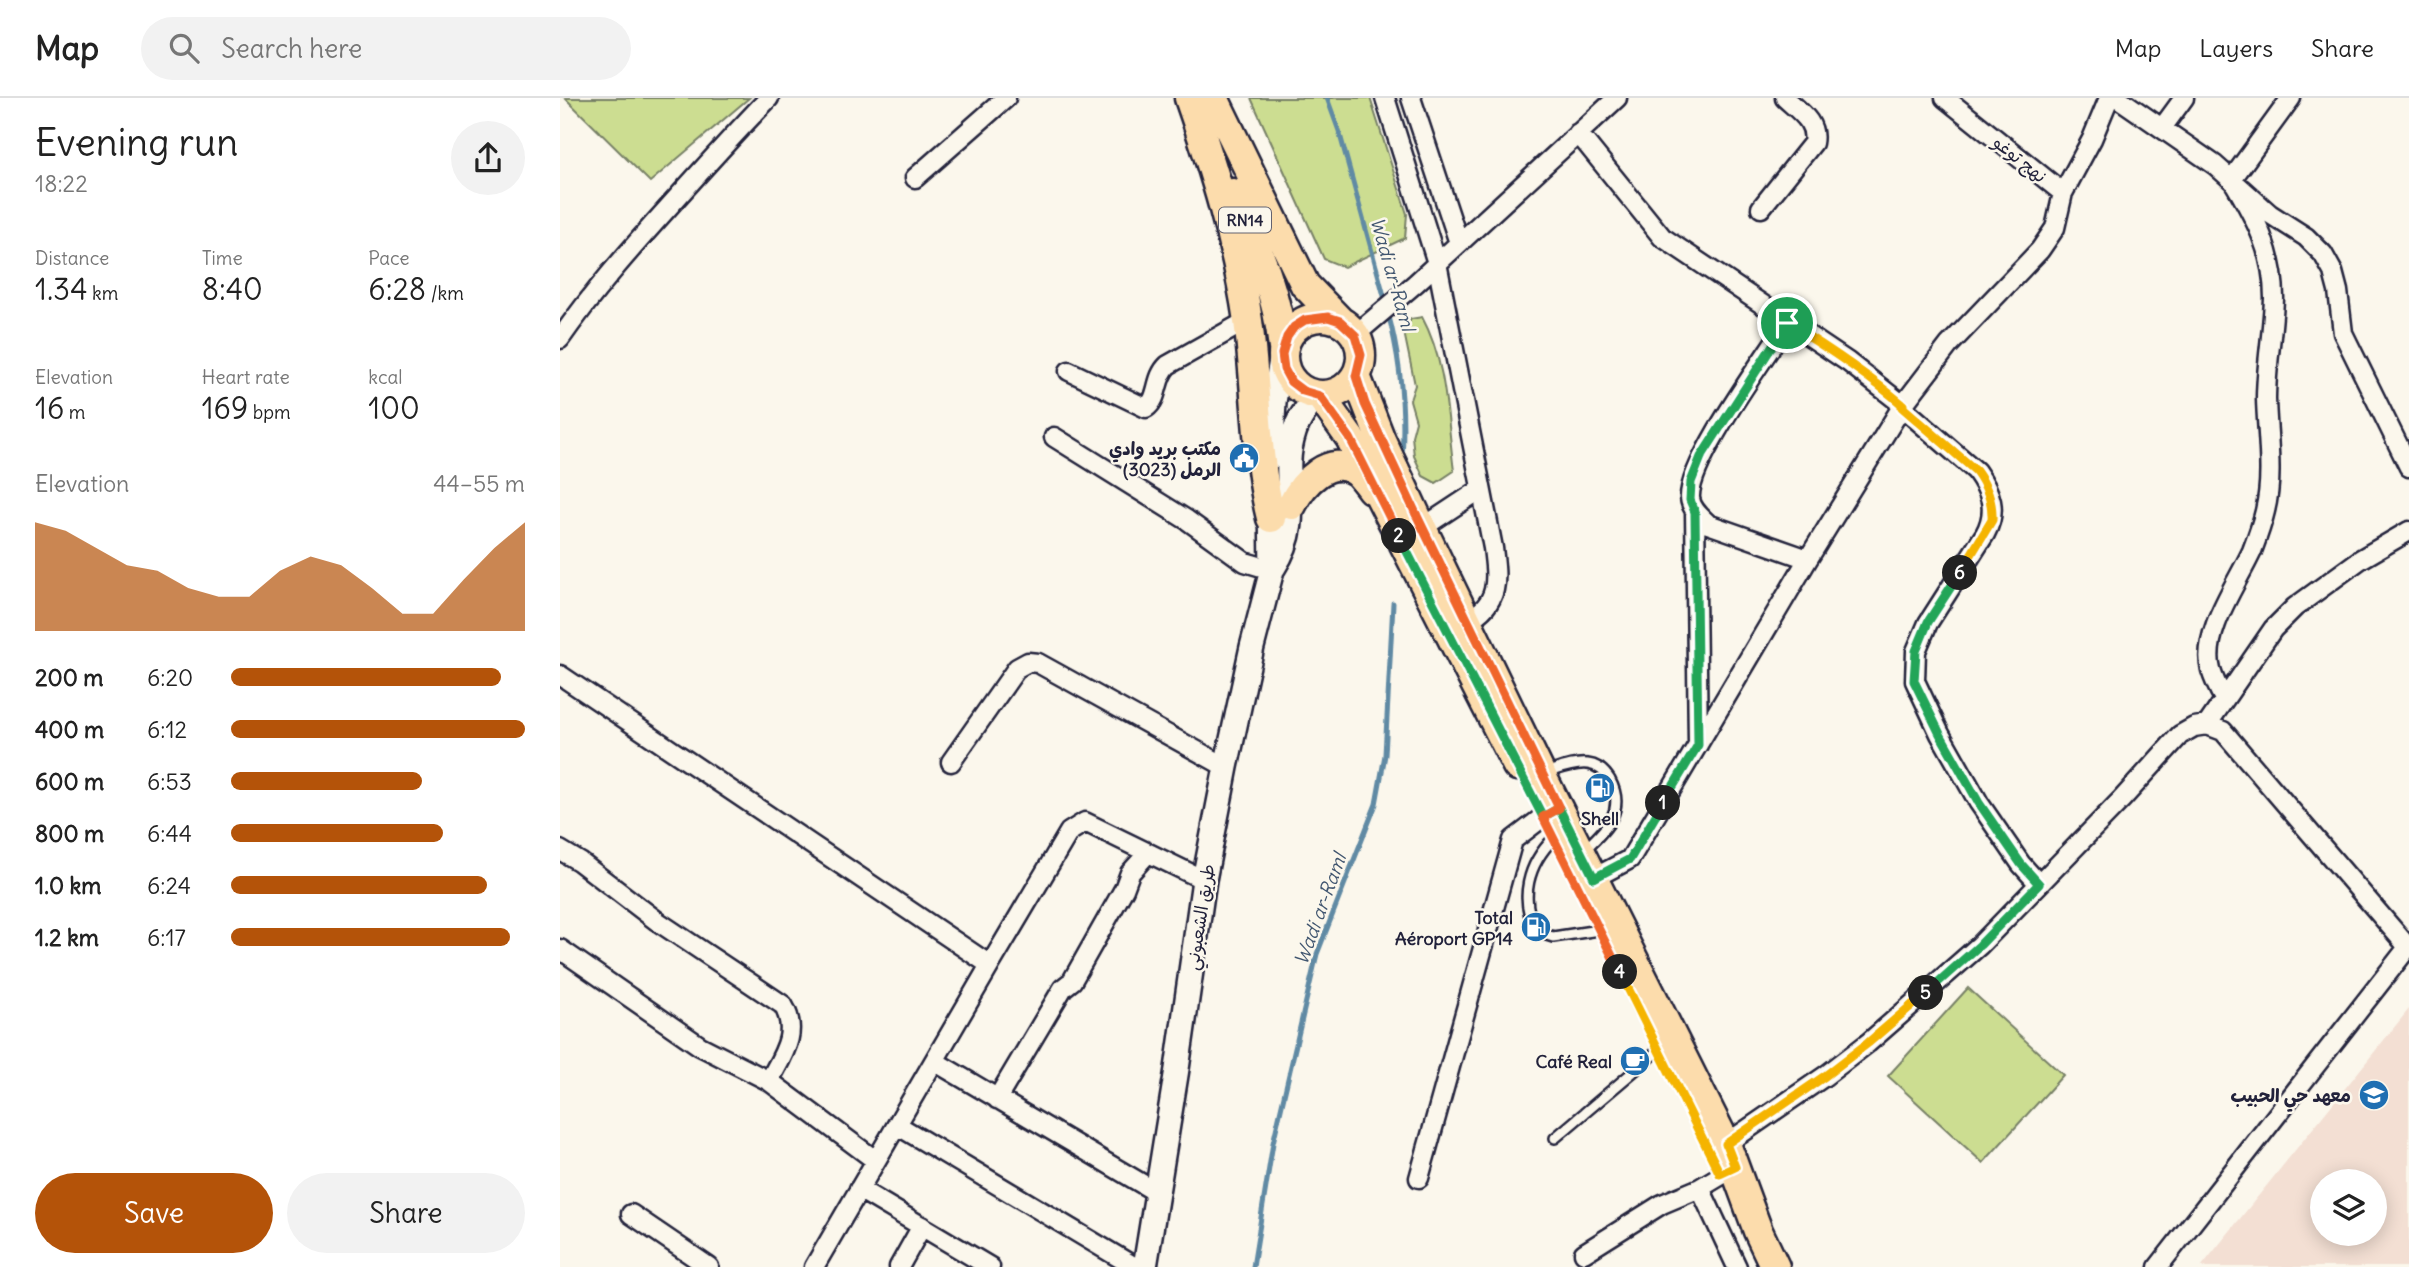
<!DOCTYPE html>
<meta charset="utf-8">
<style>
body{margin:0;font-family:Delius,"Playpen Sans Arabic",sans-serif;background:#f2f2f2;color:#222;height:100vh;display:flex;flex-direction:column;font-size:26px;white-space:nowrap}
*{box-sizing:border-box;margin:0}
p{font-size:23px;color:#767676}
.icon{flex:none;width:38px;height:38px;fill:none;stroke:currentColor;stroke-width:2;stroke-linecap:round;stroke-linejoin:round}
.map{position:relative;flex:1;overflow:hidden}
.sheet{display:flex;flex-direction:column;background:#fff;width:560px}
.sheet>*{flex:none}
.buttons{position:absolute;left:1750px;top:1071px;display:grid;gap:14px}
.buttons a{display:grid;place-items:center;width:77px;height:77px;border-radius:50%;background:#fff;box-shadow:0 4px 18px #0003;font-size:35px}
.pin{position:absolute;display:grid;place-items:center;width:60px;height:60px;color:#fff;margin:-30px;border:4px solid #fff;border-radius:50%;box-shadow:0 2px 7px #0007}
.km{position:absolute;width:35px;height:35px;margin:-18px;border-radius:50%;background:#222;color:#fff;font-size:19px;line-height:35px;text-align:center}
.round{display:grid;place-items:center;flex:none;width:74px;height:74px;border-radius:37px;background:#f2f2f2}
.summary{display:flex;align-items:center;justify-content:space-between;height:119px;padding:0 35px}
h1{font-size:38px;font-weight:600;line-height:52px}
.stats{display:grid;grid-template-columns:repeat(3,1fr);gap:10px;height:119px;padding:7px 35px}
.stats div{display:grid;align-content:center}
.stats b{font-size:30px;font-weight:600}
.stats small{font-size:19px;font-weight:400}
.stats p{font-size:19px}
.chart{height:196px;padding:14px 35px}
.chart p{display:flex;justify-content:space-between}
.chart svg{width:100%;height:126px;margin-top:7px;fill:#b45309;opacity:.7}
.primary-button{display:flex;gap:14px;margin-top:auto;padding:14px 35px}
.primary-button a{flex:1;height:80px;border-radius:42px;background:#b45309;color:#fff;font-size:28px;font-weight:600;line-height:80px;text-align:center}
.primary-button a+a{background:#f2f2f2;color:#222}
ul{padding:0 35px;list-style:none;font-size:23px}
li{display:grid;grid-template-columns:112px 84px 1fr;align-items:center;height:52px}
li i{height:18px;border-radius:9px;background:#b45309}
header{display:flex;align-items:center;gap:42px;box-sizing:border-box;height:98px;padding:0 35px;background:#fff;border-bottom:2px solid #e0e0e0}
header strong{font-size:33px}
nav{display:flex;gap:38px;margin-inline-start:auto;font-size:24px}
.search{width:490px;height:63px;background:#f2f2f2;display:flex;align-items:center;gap:18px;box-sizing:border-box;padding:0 24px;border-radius:38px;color:#767676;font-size:26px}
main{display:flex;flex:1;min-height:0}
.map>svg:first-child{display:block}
.built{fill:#f3dfd3;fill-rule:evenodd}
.green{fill:#ccdd91;stroke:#778066;stroke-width:2}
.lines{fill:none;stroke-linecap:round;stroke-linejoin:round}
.stream{stroke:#608aa4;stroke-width:5}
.service-casing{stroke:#22223b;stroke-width:14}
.minor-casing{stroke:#22223b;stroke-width:23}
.tertiary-casing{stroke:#22223b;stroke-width:28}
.primary-casing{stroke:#22223b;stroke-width:33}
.service{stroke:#fbf7ec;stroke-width:9}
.minor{stroke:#fbf7ec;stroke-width:18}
.tertiary{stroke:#fbf7ec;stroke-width:23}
.primary{stroke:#fcdcac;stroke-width:28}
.split-1-casing{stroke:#fff;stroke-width:14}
.split-2-casing{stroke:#fff;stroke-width:14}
.split-3-casing{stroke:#fff;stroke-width:14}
.split-4-casing{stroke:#fff;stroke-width:14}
.split-5-casing{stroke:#fff;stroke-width:14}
.split-6-casing{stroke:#fff;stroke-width:14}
.split-7-casing{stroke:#fff;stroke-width:14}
.split-1{stroke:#22a559;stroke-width:9}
.split-2{stroke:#22a559;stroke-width:9}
.split-3{stroke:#f0652b;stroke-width:9}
.split-4{stroke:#f0652b;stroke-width:9}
.split-5{stroke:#f5b400;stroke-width:9}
.split-6{stroke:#22a559;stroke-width:9}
.split-7{stroke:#f5b400;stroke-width:9}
.labels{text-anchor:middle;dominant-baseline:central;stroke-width:5;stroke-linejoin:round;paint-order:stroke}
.shield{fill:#fbf7ec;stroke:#636270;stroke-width:2}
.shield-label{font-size:16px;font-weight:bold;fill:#22223b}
.street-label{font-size:18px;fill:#22223b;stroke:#fbf7ec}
.poi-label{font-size:18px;font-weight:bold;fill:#22223b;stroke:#fbf7ec;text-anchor:end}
.water-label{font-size:19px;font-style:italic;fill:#415670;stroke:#fbf7ec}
</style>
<header>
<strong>Map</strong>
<div class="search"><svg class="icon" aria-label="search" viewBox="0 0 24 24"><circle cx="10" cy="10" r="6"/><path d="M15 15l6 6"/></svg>Search here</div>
<nav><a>Map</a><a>Layers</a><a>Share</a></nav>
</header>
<main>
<section class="sheet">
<div class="summary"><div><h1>Evening run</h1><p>18:22</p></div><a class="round"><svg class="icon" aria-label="share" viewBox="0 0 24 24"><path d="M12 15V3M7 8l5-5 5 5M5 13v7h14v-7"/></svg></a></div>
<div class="stats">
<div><p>Distance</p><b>1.34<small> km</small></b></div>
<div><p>Time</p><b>8:40</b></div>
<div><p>Pace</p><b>6:28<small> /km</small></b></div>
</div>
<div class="stats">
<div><p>Elevation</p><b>16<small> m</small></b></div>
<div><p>Heart rate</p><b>169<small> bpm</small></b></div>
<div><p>kcal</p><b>100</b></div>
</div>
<div class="chart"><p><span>Elevation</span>44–55 m</p>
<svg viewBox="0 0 160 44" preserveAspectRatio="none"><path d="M0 44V6L10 9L20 15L30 21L40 23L50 29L60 32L70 32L80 23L90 18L100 21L110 29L120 38L130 38L140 26L150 15L160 6V44z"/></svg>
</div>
<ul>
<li><b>200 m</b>6:20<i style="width:92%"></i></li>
<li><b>400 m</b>6:12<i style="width:100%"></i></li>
<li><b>600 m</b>6:53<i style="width:65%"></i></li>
<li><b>800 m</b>6:44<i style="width:72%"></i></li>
<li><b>1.0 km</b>6:24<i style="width:87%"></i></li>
<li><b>1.2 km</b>6:17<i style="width:95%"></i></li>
</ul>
<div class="primary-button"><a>Save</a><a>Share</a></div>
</section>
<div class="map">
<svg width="1849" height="1169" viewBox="0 0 1849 1169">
<rect width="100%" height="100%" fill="#fbf7ec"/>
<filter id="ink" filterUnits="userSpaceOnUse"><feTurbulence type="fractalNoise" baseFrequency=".0143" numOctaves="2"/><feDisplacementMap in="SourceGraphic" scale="14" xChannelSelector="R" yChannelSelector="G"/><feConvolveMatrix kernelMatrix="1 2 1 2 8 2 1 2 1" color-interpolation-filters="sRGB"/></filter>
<g filter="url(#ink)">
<path class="built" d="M1849,911V1169H1641ZM1762,1083H1815V1136H1762Z"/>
<path class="green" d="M5,0H189L90,84Z
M691,0H810L847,116L845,140L784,169L764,161Z
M862,219C887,265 887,321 894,373L876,385L863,378L854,358L852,338L856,323L850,302L855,287L844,234L851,221Z
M1408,890L1503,977L1423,1065L1328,978Z"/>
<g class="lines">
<path class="stream" d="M767,0L779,33L826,205
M828,215C841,263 845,311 842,361
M693,1169L713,1045L757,856L816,706L825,657L833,505"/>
<g class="service-casing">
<path id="service" d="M985,675C998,671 1015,664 1028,666C1037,667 1045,674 1050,682C1066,712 1047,731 1025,751
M994,740C968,766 958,801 977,834L993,839L1039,832
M995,1040L1099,952"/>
</g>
<g class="minor-casing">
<path id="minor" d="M825,0L877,165L933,450C937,482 940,505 908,522
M851,0L899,145
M1385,0L1503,95
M1558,0L1655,67L1710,116L1746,139L1763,156L1773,174L1778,193L1783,235L1849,369
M1602,30L1624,0
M1018,35L1102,139L1288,264L1343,307L1248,461L1070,761L1034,780
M355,80L446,0
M1201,110L1253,45C1257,24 1240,14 1225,0
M1227,225C1205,260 1128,364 1130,400C1131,411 1140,418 1148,426L1248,461
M795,237L856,185L1057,0
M0,241C32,195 69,153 106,112C140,74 174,36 209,0
M509,273L586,310C600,300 594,280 608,267L688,222
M1343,307L1389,247L1480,152L1495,130L1503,95L1532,41L1549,0
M1342,309L1416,373C1431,394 1438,412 1425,436L1368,525L1356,553L1355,583L1380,636L1419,705L1461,766L1479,786
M494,339L627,422L685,464L712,472
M1135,414L1138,647
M862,430L921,391
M0,577L430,867L254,1169
M1664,601C1659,592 1654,582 1651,572C1641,535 1677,486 1692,453C1697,440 1702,426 1705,413C1714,377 1707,338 1706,301C1706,267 1713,234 1714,200C1714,155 1695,119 1672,81L1731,0
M1647,627L1713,531L1735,509L1801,461L1849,433
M391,664L457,570L468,564L478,565L666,669
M0,752L20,764L97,823L223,907C240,935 222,958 209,983
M0,851L140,948L209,983L315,1062
M430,867L509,734L525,724L644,782
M374,963L596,1094
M437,1001L503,890L512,883L564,791L570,775L588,755
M337,1027L575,1169
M1166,1046L1265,978L1308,945L1420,847L1562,701L1620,637L1634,629L1647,627L1663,633L1848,849
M1175,1069L1140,1090L1177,1169
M859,1080L953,742L983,719L999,710
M299,1091L430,1169
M71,1116L149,1169
M1024,1155L1102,1106L1140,1090
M339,1169L362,1128
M1598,1169L1849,848"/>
</g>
<g class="tertiary-casing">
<path id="tertiary" d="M711,359L714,304L722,256
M714,469C747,418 718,383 734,335C738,321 748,309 757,297
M585,1169L617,971L644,782L666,669L692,549L712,472L711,404"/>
</g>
<g class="primary-casing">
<path id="primary" d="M629,0C654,72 677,147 688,223C697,289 695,355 711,420
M654,0L745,187L780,223
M673,95C696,148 717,192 723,250
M723 258a39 39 0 1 1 78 0a39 39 0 1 1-78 0Z
M796,278L821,342L862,430L981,676L1166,1046L1198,1133L1215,1169
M760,298L790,340L957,668
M732,407C742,386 770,354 797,374C802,378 807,386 811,391"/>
</g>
<use href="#service" class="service"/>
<use href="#minor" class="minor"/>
<use href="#tertiary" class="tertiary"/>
<use href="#primary" class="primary"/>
</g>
</g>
<g class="lines" filter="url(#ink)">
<g class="split-1-casing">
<path id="split-1" d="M1103,705L1138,647L1135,414L1130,402L1131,384L1141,359L1227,225"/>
</g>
<g class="split-2-casing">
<path id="split-2" d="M839,438L983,719L999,710L1034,780L1070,761L1103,705"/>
</g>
<g class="split-3-casing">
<path id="split-3" d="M839,438L790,340L760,298L743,293L731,284L724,271L722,256L727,239L734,229L745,222L768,219L780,223L795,237L801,257L796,278L805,306L856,416"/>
</g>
<g class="split-4-casing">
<path id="split-4" d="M856,416L999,710L983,719L1060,874"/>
</g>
<g class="split-5-casing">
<path id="split-5" d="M1060,874L1160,1076L1175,1069L1166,1046L1265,978L1308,945L1366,895"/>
</g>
<g class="split-6-casing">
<path id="split-6" d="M1366,895L1420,847L1479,786L1461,766L1419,705L1380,636L1354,583L1356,553L1368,524L1400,475"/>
</g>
<g class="split-7-casing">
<path id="split-7" d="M1227,225C1268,250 1307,276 1343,307L1342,309L1416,373C1427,388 1433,403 1432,422L1400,475"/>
</g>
<use href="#split-1" class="split-1"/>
<use href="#split-2" class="split-2"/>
<use href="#split-3" class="split-3"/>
<use href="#split-4" class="split-4"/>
<use href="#split-5" class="split-5"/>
<use href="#split-6" class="split-6"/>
<use href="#split-7" class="split-7"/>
</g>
<defs>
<g id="civic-disc" transform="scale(1.575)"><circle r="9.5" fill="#1f6fb2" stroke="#fbf7ec"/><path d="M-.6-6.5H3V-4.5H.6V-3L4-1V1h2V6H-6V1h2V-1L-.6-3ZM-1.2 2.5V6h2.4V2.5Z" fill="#fff"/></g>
<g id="fuel-disc" transform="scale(1.575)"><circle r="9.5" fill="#1f6fb2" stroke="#fbf7ec"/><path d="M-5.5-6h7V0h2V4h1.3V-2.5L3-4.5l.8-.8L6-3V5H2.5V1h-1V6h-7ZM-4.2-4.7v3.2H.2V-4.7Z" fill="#fff"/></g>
<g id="cafe-disc" transform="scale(1.575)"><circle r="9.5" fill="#1f6fb2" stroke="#fbf7ec"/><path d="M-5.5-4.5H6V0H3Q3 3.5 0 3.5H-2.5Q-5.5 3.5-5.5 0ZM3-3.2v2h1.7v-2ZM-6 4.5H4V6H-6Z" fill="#fff"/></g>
<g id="school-disc" transform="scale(1.575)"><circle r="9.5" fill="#1f6fb2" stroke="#fbf7ec"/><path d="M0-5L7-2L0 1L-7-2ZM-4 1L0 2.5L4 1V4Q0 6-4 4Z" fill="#fff"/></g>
</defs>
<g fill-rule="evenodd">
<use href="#civic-disc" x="684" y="360"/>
<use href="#fuel-disc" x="1040" y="690"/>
<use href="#fuel-disc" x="976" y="829"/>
<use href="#cafe-disc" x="1075" y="963"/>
<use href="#school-disc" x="1814" y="997"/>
</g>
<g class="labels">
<rect class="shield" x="659" y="109.5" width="52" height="25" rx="5"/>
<g class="shield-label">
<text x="685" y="122">RN14</text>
</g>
<g class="street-label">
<text transform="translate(1460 61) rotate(39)">نهج توغو</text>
<text transform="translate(640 819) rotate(-81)">طريق الشعبوني</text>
</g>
<g class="poi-label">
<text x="661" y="350">مكتب بريد وادي<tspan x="661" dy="21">الرمل (3023)</tspan></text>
<text x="1040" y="720" text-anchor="middle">Shell</text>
<text x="953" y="819">Total<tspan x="953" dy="21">Aéroport GP14</tspan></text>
<text x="1052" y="963">Café Real</text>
<text x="1791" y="997">معهد حي الحبيب</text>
</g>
<g class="water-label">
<text transform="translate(833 176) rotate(74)">Wadi ar-Raml</text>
<text transform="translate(760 811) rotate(-70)">Wadi ar-Raml</text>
</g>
</g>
</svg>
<div class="buttons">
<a><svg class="icon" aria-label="layers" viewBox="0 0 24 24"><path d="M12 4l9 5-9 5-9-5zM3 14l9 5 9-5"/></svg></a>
</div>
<div class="pin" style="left:1227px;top:225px;background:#1e9e55"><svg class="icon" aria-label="arrive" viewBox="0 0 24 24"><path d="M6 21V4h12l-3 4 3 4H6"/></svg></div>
<b class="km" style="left:1103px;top:705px">1</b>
<b class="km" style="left:839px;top:438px">2</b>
<b class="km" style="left:1060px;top:874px">4</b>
<b class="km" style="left:1366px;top:895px">5</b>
<b class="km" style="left:1400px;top:475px">6</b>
</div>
</main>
